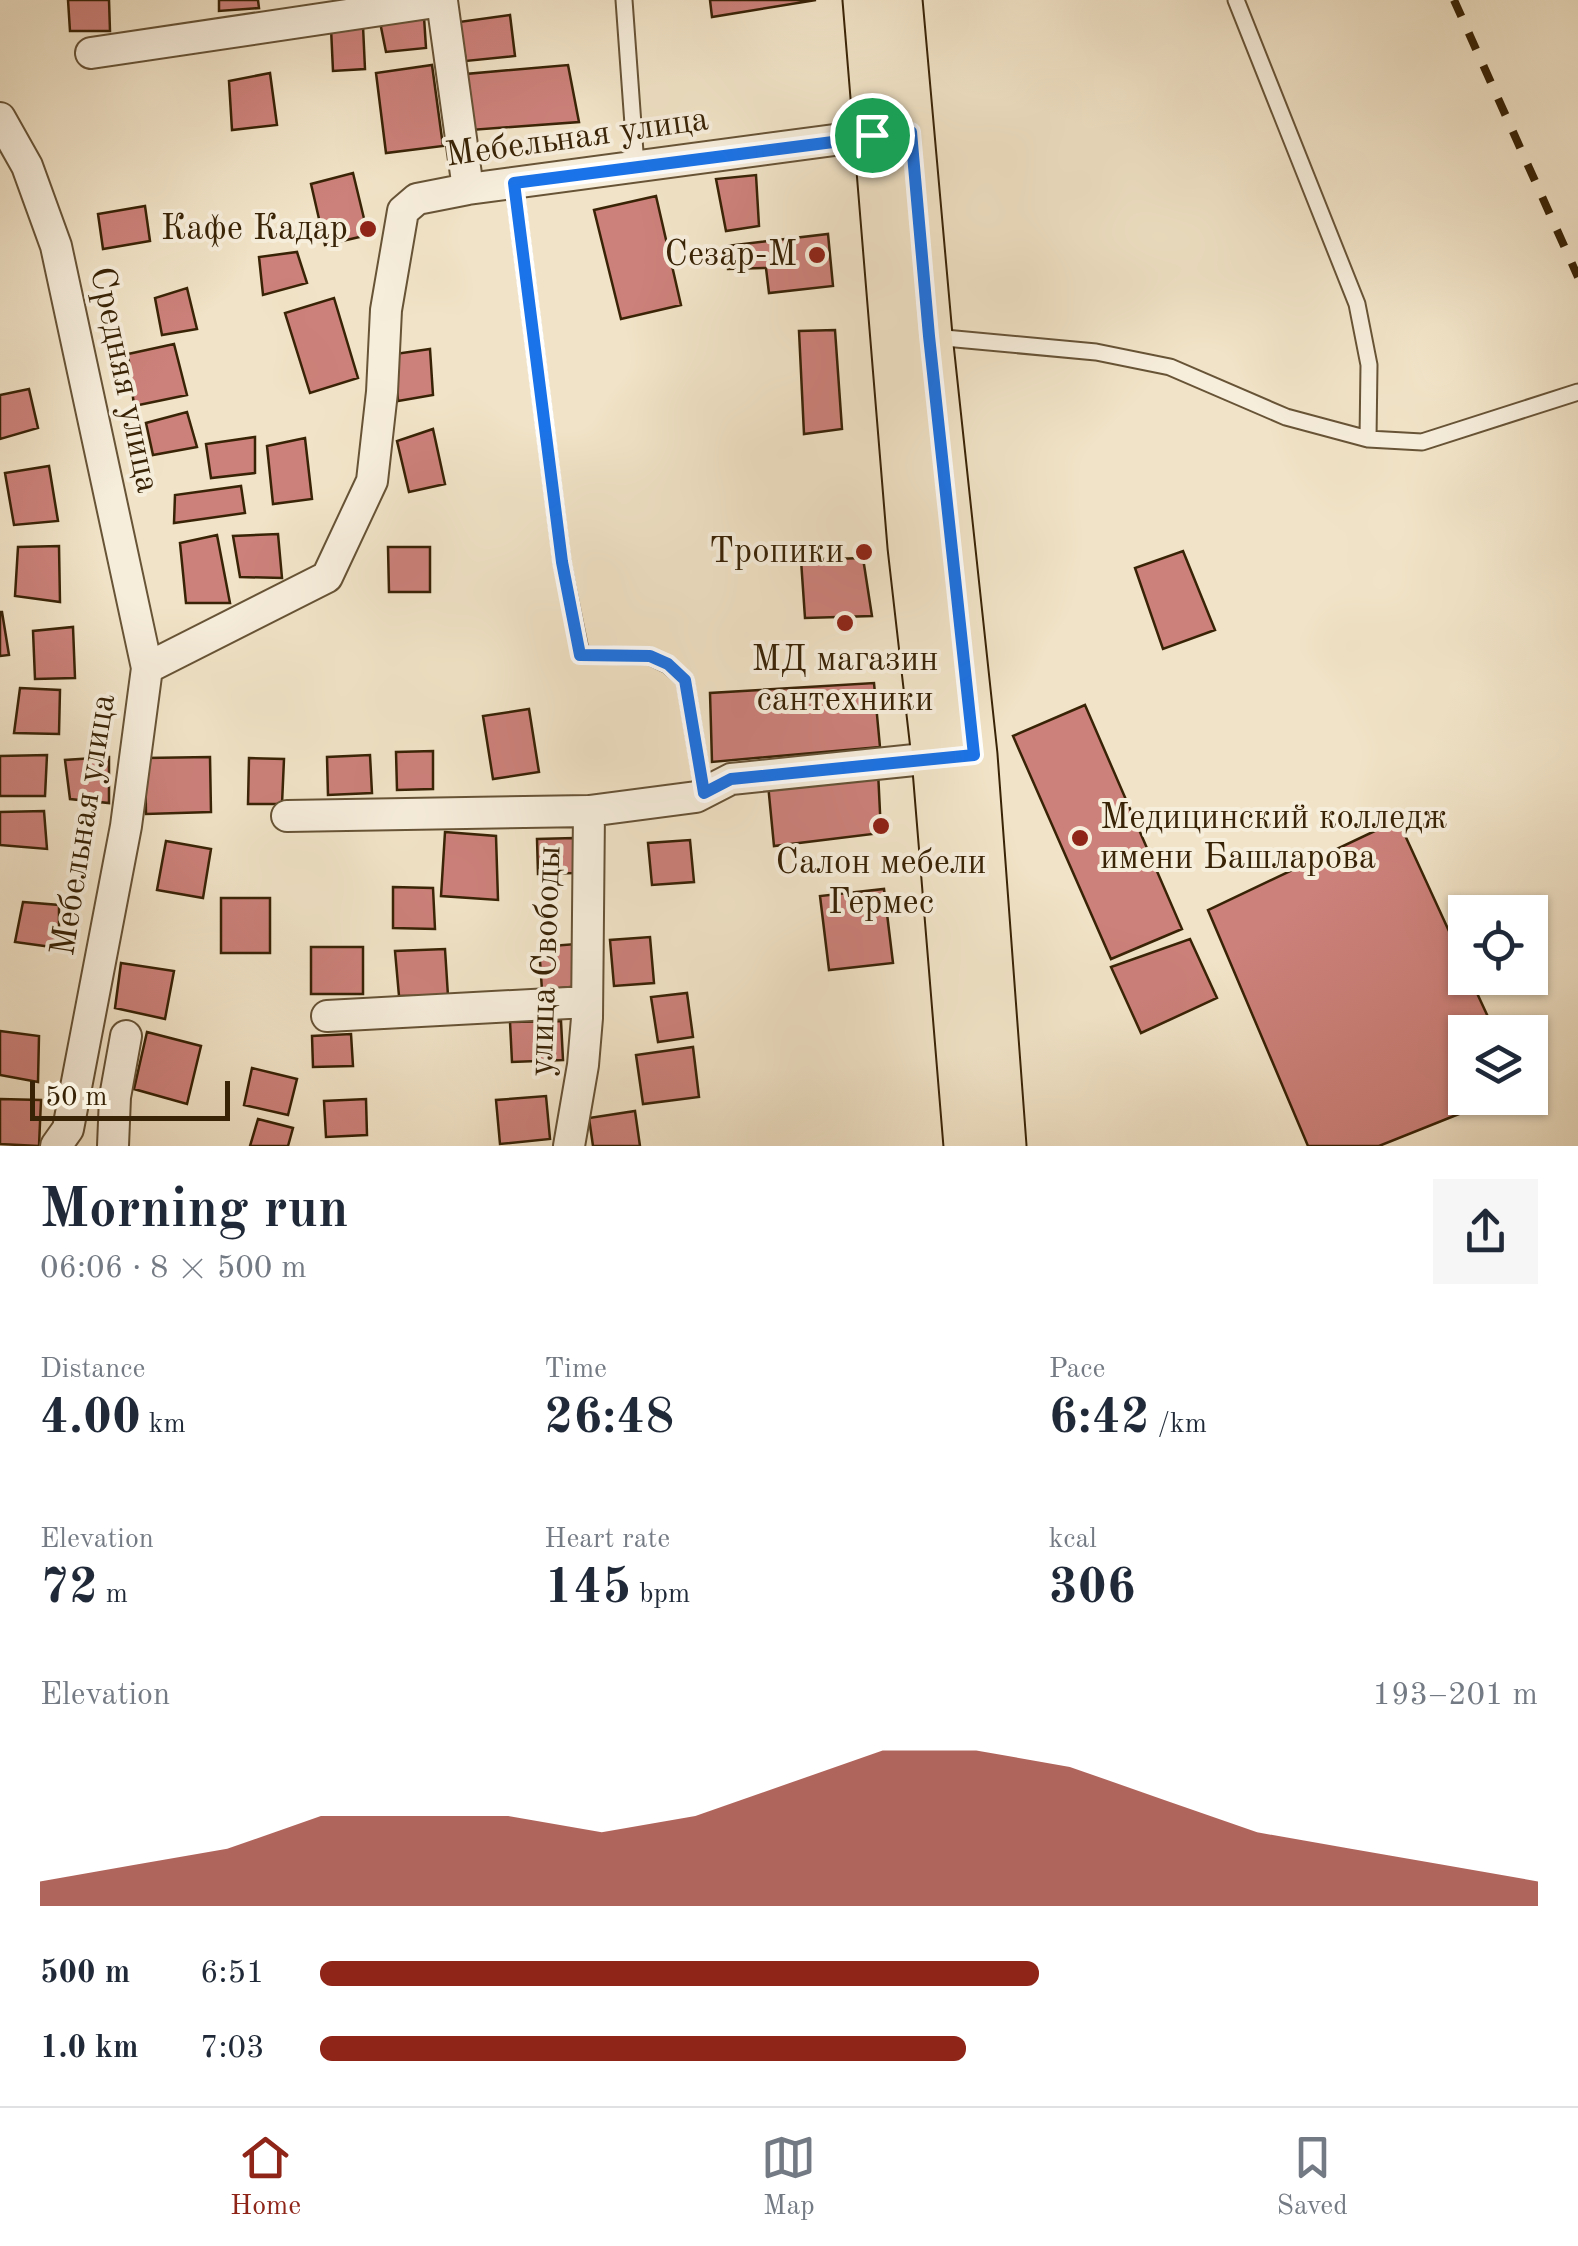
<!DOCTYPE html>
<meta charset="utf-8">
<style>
body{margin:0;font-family:"Old Standard TT",serif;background:#f6f6f7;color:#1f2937;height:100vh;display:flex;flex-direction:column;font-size:38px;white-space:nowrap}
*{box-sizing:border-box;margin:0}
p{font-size:32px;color:#747a83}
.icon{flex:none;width:55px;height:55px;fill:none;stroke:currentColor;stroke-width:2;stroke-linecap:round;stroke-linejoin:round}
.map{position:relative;height:1146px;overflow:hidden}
.drawer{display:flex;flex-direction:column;background:#fff;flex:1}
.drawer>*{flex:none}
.tools{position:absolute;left:1448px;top:895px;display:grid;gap:20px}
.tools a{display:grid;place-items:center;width:100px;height:100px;border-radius:0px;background:#fff;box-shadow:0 2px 8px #0004;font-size:50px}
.scale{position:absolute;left:30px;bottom:25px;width:200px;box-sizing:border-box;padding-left:10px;border:5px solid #392306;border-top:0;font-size:28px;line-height:35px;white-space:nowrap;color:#392306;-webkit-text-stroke:8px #f6eddb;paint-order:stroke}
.pin{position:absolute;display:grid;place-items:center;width:85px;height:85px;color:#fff;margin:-42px;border:5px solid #fff;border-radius:50%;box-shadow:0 2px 10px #0007}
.round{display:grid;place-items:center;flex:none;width:105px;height:105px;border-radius:0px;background:#f6f6f7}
.headline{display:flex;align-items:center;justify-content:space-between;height:170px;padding:0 40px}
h1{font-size:55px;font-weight:700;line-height:75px}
.metrics{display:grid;grid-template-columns:repeat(3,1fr);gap:15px;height:170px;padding:10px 40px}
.metrics div{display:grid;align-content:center}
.metrics b{font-size:50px;font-weight:700}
.metrics small{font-size:28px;font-weight:400}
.metrics p{font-size:28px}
.chart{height:280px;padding:20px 40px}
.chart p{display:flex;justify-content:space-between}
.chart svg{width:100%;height:180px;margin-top:10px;fill:#8f2418;opacity:.7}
ul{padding:0 40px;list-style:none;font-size:32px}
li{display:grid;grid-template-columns:160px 120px 1fr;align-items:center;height:75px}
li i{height:25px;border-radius:12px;background:#8f2418}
.tab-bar{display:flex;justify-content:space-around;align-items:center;height:140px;border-top:2px solid #e0e1e3;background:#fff;font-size:28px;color:#747a83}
.tab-bar a{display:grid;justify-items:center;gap:5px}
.tab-bar .active{color:#8f2418}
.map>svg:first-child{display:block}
.building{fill:#cc817a;stroke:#392306;stroke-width:2.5}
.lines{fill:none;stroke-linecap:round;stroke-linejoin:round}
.lane-casing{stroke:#675336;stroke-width:19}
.street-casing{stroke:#675336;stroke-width:34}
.primary-casing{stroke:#392306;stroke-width:49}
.lane{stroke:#f6eddb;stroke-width:15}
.street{stroke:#f6eddb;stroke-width:30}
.primary{stroke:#f1e3c7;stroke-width:45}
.rail{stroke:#392306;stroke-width:8;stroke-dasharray:18 18;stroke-linecap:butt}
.route-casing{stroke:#fff;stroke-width:20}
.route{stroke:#1a73e8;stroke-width:12}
.poi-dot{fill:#8f2418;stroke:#f6eddb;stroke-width:4}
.labels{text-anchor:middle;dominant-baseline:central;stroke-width:8;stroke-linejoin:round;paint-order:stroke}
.street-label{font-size:35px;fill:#392306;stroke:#f6eddb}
.poi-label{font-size:35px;fill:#392306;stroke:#f6eddb;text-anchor:end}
</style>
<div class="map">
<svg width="1578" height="1146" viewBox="0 0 1578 1146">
<rect width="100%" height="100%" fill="#f1e3c7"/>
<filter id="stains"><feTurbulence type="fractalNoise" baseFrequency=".002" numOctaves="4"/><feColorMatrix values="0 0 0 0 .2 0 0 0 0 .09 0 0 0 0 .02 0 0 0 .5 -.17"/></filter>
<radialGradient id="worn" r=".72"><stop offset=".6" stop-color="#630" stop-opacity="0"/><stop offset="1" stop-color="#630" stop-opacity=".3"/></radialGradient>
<path class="building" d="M68,0H109L110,31H70Z
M219,0H258L259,8L219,11Z
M710,0H816L712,17Z
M510,15L515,56L466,61L459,22Z
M424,17L426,48L386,52L380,22Z
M363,26L365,69L333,71L331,28Z
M432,65L443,146L386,153L376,73Z
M568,65L579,122L471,130L466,74Z
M270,73L277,125L232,130L229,81Z
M353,173L368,235L325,245L311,184Z
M756,175L759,226L726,231L716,179Z
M656,196L681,305L621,319L594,210Z
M145,206L150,241L103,249L98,214Z
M828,234L833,286L769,293L766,268L728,269L726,246Z
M297,252L307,283L263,295L259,257Z
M187,288L197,329L162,335L155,298Z
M334,298L358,378L310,393L285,313Z
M835,330L842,429L804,434L799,331Z
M174,344L187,395L134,406L128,354Z
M430,349L433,395L398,401L395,354Z
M29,389L38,428L0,439V395Z
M187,412L197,447L153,455L146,423Z
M433,429L445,484L409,492L397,441Z
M255,437V473L211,478L206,444Z
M305,438L312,499L273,504L267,446Z
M49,466L58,521L14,525L5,473Z
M241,486L245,513L174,523L175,495Z
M278,534L282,578L240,577L233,536Z
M217,535L230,603H186L180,543Z
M59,546L60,602L15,596L18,547Z
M388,547H430V592H389Z
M1183,551L1215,630L1163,649L1135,568Z
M863,558L872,616L805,618L801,560Z
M0,612H2L9,655L0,656Z
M73,627L75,678L35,679L33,631Z
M874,683L880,747L712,762L710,693Z
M20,688L60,690L59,734L14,733Z
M1085,705L1182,929L1111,959L1013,736Z
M529,709L539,772L493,779L483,716Z
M433,751V789L397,790L396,752Z
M47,755L45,796H0V756Z
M370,755L372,793L328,795L327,757Z
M109,757V803L70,799L65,760Z
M210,757L211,812L146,814L145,758Z
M249,758L284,759L282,804H248Z
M878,771L881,833L774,846L768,784Z
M44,811L47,849L0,845V812Z
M1398,820L1465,966V978H1470L1495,1032H1465V1098H1499L1379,1146H1308L1208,910Z
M445,832L496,836L498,900L441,896Z
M574,838L575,873L538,874L537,839Z
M690,840L694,882L652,885L648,843Z
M166,841L211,849L203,898L157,890Z
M393,887L433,888L435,929L393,928Z
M884,889L893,963L829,970L820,896Z
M221,898H270V953H221Z
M23,902L59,905V948L15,942Z
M650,937L654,983L614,986L610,940Z
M1190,939L1217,998L1141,1033L1111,967Z
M576,944L580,986L542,990L539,947Z
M311,947H363V994H311Z
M445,949L448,996H399L395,951Z
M121,963L174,971L165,1019L115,1008Z
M687,993L693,1037L658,1042L651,997Z
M561,1021L563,1060L512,1062L510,1022Z
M0,1031L39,1036L38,1082L0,1075Z
M147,1032L201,1046L187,1104L134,1089Z
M351,1034L353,1066L313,1067L312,1036Z
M693,1047L699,1097L643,1104L636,1055Z
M252,1068L297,1079L288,1115L244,1105Z
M546,1096L550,1139L500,1144L496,1100Z
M0,1099L41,1100L39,1146L0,1144Z
M366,1099L367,1135L326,1137L324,1101Z
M635,1111L640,1146H593L589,1118Z
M258,1119L293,1128L288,1146H250Z"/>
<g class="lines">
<g class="lane-casing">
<path id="lane" d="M624,0L636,166
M1236,0L1357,304L1369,365L1368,439
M514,183L562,562L581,655L649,656L668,665L685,680L704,793
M934,337L1096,352L1170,367L1286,417L1368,439L1422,442L1578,392"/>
</g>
<g class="street-casing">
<path id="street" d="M91,53L442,1L468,189
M0,118L27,166L56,246L147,668
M287,816L589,811
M327,1016L587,1002
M56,1146L68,1129L126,826L147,668L327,577L372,481L382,392L386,310L403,211L417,199L468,189L872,135L876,131
M113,1146L115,1097L126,1036
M569,1146L583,1065L587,1018L589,811L696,797L731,779L953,756"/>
</g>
<g class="primary-casing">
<path id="primary" d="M866,0L911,547L935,757L967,1146
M899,0L929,336L974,755L1003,1146"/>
</g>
<use href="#lane" class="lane"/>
<use href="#street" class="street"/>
<use href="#primary" class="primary"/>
<path class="rail" d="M1454,0L1578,277"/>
</g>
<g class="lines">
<g class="route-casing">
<path id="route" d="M911,132L929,336L974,755L731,779L704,793L685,680L668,664L650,656L580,655L562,562L514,183Z"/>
</g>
<use href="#route" class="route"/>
</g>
<g class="poi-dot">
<circle cx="368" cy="229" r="10"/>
<circle cx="817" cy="255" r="10"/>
<circle cx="864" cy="552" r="10"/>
<circle cx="845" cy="623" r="10"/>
<circle cx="881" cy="826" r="10"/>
<circle cx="1080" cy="838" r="10"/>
</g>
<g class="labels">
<g class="street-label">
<text transform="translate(577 138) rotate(-8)">Мебельная улица</text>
<text transform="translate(124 380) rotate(78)">Средняя улица</text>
<text transform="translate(84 825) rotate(-81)">Мебельная улица</text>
<text transform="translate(546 961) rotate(-88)">улица Свободы</text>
</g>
<g class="poi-label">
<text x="348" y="229">Кафе Кадар</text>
<text x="797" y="255">Сезар-М</text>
<text x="844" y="552">Тропики</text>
<text x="845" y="660" text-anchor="middle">МД магазин<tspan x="845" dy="40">сантехники</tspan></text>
<text x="1100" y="818" text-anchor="start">Медицинский колледж<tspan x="1100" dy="40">имени Башларова</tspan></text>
<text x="881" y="863" text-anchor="middle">Салон мебели<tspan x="881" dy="40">Гермес</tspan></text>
</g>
</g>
<rect width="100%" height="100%" filter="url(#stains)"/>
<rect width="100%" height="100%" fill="url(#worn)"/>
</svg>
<div class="tools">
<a><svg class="icon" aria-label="locate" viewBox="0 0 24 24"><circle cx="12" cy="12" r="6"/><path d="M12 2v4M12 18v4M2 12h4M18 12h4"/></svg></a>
<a><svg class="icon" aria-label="layers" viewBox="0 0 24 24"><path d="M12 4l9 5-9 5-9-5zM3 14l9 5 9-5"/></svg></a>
</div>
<div class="scale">50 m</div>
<div class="pin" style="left:872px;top:135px;background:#1e9e55"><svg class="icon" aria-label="arrive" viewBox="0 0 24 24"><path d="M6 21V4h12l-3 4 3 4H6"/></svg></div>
</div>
<section class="drawer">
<div class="headline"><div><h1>Morning run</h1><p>06:06 · 8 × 500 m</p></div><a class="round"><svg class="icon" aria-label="share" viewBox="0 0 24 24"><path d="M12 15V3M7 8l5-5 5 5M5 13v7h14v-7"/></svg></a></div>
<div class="metrics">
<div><p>Distance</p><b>4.00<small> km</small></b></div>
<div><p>Time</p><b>26:48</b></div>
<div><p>Pace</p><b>6:42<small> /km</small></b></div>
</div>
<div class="metrics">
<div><p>Elevation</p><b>72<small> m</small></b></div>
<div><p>Heart rate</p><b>145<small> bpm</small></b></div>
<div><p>kcal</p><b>306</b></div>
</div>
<div class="chart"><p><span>Elevation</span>193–201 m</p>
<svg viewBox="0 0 160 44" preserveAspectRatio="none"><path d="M0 44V38L10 34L20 30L30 22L40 22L50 22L60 26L70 22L80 14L90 6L100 6L110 10L120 18L130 26L140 30L150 34L160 38V44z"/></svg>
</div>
<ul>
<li><b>500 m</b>6:51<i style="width:59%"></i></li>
<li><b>1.0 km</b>7:03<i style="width:53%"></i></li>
</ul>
</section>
<nav class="tab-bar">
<a class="active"><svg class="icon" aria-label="home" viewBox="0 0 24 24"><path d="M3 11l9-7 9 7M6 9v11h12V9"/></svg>Home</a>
<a><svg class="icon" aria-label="map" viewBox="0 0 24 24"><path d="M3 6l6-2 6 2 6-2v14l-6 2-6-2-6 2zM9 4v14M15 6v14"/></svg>Map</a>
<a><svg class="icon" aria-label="saved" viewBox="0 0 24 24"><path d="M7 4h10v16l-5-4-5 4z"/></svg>Saved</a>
</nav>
